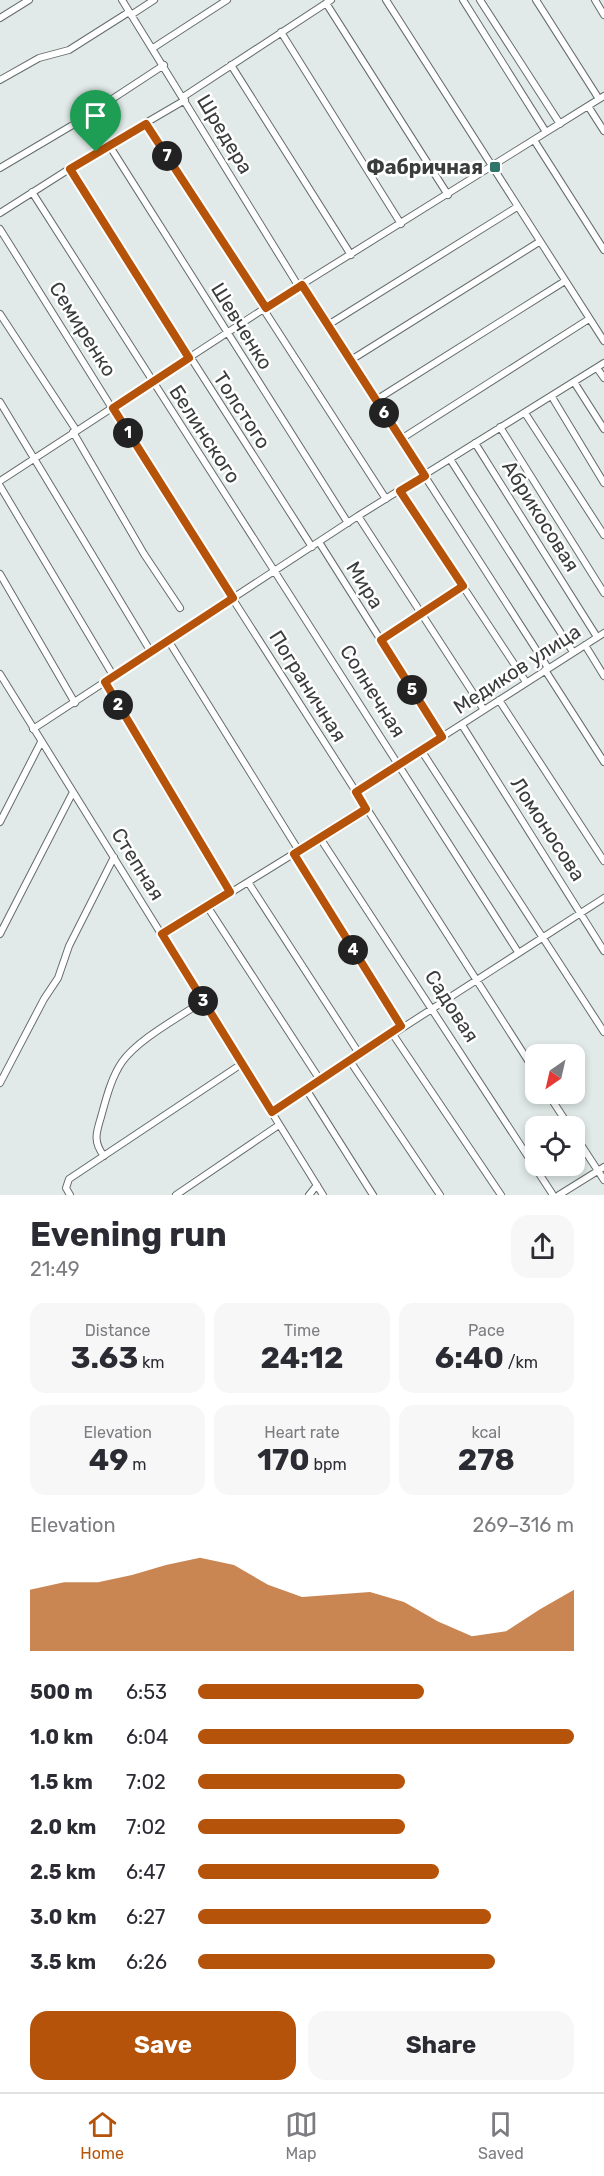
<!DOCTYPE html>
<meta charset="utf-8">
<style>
body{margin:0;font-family:Rubik,sans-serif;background:#f7f7f7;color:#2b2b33;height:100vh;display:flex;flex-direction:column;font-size:22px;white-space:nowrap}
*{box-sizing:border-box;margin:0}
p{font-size:20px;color:#7c7c81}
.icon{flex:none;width:33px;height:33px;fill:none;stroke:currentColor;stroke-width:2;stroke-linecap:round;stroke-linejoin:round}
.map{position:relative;height:1195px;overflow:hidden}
.sheet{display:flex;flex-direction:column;background:#fff;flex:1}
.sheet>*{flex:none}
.needle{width:39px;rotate:214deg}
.tools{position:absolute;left:525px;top:1044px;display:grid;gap:12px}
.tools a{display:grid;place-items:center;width:60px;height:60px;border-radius:12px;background:#fff;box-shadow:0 3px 9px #0003;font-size:30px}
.pin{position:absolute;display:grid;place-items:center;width:51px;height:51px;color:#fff;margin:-62px -26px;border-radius:50% 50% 50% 0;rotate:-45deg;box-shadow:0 0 6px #0007}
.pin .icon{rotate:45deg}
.km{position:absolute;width:30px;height:30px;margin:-15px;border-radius:50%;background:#222;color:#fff;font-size:16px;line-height:30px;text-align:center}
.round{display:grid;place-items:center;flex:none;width:63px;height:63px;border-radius:18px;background:#f7f7f7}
.overview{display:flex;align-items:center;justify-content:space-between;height:102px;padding:0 30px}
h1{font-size:33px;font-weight:700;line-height:45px}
.stats{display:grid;grid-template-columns:repeat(3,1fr);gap:9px;height:102px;padding:6px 30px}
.stats div{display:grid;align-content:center;border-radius:15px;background:#f7f7f7;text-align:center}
.stats b{font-size:30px;font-weight:700}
.stats small{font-size:16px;font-weight:400}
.stats p{font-size:16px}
.chart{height:168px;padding:12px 30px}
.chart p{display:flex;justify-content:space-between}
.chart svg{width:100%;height:108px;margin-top:6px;fill:#b45309;opacity:.7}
.action{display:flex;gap:12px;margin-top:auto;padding:12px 30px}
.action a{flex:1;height:69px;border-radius:18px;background:#b45309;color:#fff;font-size:24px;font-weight:700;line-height:69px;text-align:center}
.action a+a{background:#f7f7f7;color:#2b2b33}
ul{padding:0 30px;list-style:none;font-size:20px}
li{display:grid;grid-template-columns:96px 72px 1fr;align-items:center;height:45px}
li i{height:15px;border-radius:8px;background:#b45309}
.menu{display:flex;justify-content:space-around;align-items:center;height:84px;border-top:2px solid #e1e1e2;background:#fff;font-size:16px;color:#7c7c81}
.menu a{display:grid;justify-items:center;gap:3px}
.menu .on{color:#b45309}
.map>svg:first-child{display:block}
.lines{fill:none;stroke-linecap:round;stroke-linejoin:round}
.street-casing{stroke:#656d6c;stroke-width:8}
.street{stroke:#fff;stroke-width:6}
.route-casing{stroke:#fff;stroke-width:12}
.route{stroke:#b45309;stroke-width:8}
.poi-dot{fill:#2f756a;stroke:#fff;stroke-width:2}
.labels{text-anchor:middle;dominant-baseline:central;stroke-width:5;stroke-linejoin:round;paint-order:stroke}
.street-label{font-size:20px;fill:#3a3d3c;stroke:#fff}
.poi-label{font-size:20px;font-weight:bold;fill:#3a3d3c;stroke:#fff;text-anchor:end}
</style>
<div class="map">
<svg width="604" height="1195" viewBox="0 0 604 1195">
<rect width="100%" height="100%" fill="#e1eae8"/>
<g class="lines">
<g class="street-casing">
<path id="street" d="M122,0L299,287
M386,0L604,341
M463,0L546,132
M480,0L560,124
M536,0L599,99
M595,0L604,15
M326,3L448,195
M131,15L154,0
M0,18L29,0
M281,32L401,224
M153,48L227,0
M231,65L351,255
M0,80L39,58L69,50L129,12
M183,97L331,0
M588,106L604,131
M146,124L266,308
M534,140L604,250
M109,145L348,523
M0,168L71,126L164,65
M70,169L312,547
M32,192L518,952
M0,213L96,152L185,100
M0,229L170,501L536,1073
M302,285L548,668
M264,310L386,499
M0,314L76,430
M328,325L517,207
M351,360L539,242
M597,368L604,378
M574,382L604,429
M552,397L604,483
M376,400L565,281
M0,402L151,652
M525,413L604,535
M500,427L604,593
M73,432L144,554L180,608
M401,439L589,319
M475,443L597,637
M450,459L573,652
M0,481L285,295L604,96
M0,486L114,677
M400,491L526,682
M358,516L484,710
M319,542L442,737
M0,574L75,703
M168,640L299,851
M381,640L463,586
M585,645L604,676
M545,670L604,762
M0,674L323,1195
M105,683L230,893
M499,700L604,861
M462,725L604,951
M33,729L358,516L604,363
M421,750L604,1032
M356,792L604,633
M0,822L41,742
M320,838L553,1195
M294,854L401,1026
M248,882L360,1055
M207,906L320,1080
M0,934L73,792
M162,935L366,809
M392,1033L501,1195
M350,1061L440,1195
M0,1083L44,999L58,978L69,946L114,857
M306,1089L373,1195
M548,1094L569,1126
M272,1112L604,898
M574,1134L604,1180
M104,1156C93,1142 96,1133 101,1117C106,1099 111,1078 122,1062C138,1039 180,1017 203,1001
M70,1195L66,1188L69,1179L243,1063
M176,1195L279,1125
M309,1195L317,1185
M559,1195L604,1167"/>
</g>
<use href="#street" class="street"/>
</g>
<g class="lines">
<g class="route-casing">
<path id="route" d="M146,124L266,308L302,285L425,476L400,491L463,586L381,640L442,737L356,792L366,809L294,854L401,1026L272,1112L162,934L230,892L105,682L233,598L113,408L189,358L70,169Z"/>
</g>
<use href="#route" class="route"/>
</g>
<rect class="poi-dot" x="489" y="161" width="12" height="12" rx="3"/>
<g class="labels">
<g class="street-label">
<text transform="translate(225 134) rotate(59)">Шредера</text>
<text transform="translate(242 326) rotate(58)">Шевченко</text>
<text transform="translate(83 329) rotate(58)">Семиренко</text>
<text transform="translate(242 410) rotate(57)">Толстого</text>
<text transform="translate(205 434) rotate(57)">Белинского</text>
<text transform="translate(541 516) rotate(58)">Абрикосовая</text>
<text transform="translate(365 585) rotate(58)">Мира</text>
<text transform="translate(517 669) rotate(-33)">Медиков улица</text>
<text transform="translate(308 686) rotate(58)">Пограничная</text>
<text transform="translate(373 691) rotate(58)">Солнечная</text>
<text transform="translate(548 829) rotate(57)">Ломоносова</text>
<text transform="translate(138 864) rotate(58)">Степная</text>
<text transform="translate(452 1006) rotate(57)">Садовая</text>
</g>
<g class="poi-label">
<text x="483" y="167">Фабричная</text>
</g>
</g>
</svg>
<div class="tools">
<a><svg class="needle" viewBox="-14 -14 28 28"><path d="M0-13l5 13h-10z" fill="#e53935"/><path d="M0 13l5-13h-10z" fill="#7c7c81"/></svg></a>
<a><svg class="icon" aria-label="locate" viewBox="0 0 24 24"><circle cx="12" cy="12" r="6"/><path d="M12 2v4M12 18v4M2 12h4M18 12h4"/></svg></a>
</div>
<div class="pin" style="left:96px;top:152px;background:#1e9e55"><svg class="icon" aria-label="arrive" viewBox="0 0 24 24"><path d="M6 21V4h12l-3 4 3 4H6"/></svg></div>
<b class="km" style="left:128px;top:433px">1</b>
<b class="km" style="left:118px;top:705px">2</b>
<b class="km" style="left:203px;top:1001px">3</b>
<b class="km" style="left:353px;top:950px">4</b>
<b class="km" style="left:412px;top:690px">5</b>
<b class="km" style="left:384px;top:413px">6</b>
<b class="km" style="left:167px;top:156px">7</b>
</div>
<section class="sheet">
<div class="overview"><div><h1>Evening run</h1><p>21:49</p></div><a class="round"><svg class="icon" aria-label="share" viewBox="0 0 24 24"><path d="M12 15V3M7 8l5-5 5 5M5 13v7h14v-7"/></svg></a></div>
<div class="stats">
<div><p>Distance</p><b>3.63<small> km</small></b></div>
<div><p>Time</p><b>24:12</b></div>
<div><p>Pace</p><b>6:40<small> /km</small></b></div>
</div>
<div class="stats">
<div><p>Elevation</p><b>49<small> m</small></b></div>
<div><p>Heart rate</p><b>170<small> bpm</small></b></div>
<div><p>kcal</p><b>278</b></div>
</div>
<div class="chart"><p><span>Elevation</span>269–316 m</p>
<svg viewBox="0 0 160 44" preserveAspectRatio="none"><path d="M0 44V19L10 16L20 16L30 13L40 9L50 6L60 9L70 17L80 22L90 21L100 20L110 24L120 32L130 38L140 36L150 27L160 19V44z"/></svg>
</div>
<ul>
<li><b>500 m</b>6:53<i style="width:60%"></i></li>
<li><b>1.0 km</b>6:04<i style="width:100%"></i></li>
<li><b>1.5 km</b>7:02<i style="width:55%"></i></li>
<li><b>2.0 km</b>7:02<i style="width:55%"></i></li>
<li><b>2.5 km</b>6:47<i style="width:64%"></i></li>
<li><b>3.0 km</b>6:27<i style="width:78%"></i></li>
<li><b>3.5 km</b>6:26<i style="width:79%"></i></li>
</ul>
<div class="action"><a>Save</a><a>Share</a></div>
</section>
<nav class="menu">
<a class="on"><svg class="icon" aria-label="home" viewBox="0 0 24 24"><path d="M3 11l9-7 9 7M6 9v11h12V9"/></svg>Home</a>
<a><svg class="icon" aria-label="map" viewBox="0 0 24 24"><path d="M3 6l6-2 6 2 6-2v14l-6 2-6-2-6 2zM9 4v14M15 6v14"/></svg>Map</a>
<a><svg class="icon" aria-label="saved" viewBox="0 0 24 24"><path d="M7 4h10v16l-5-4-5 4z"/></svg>Saved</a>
</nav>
